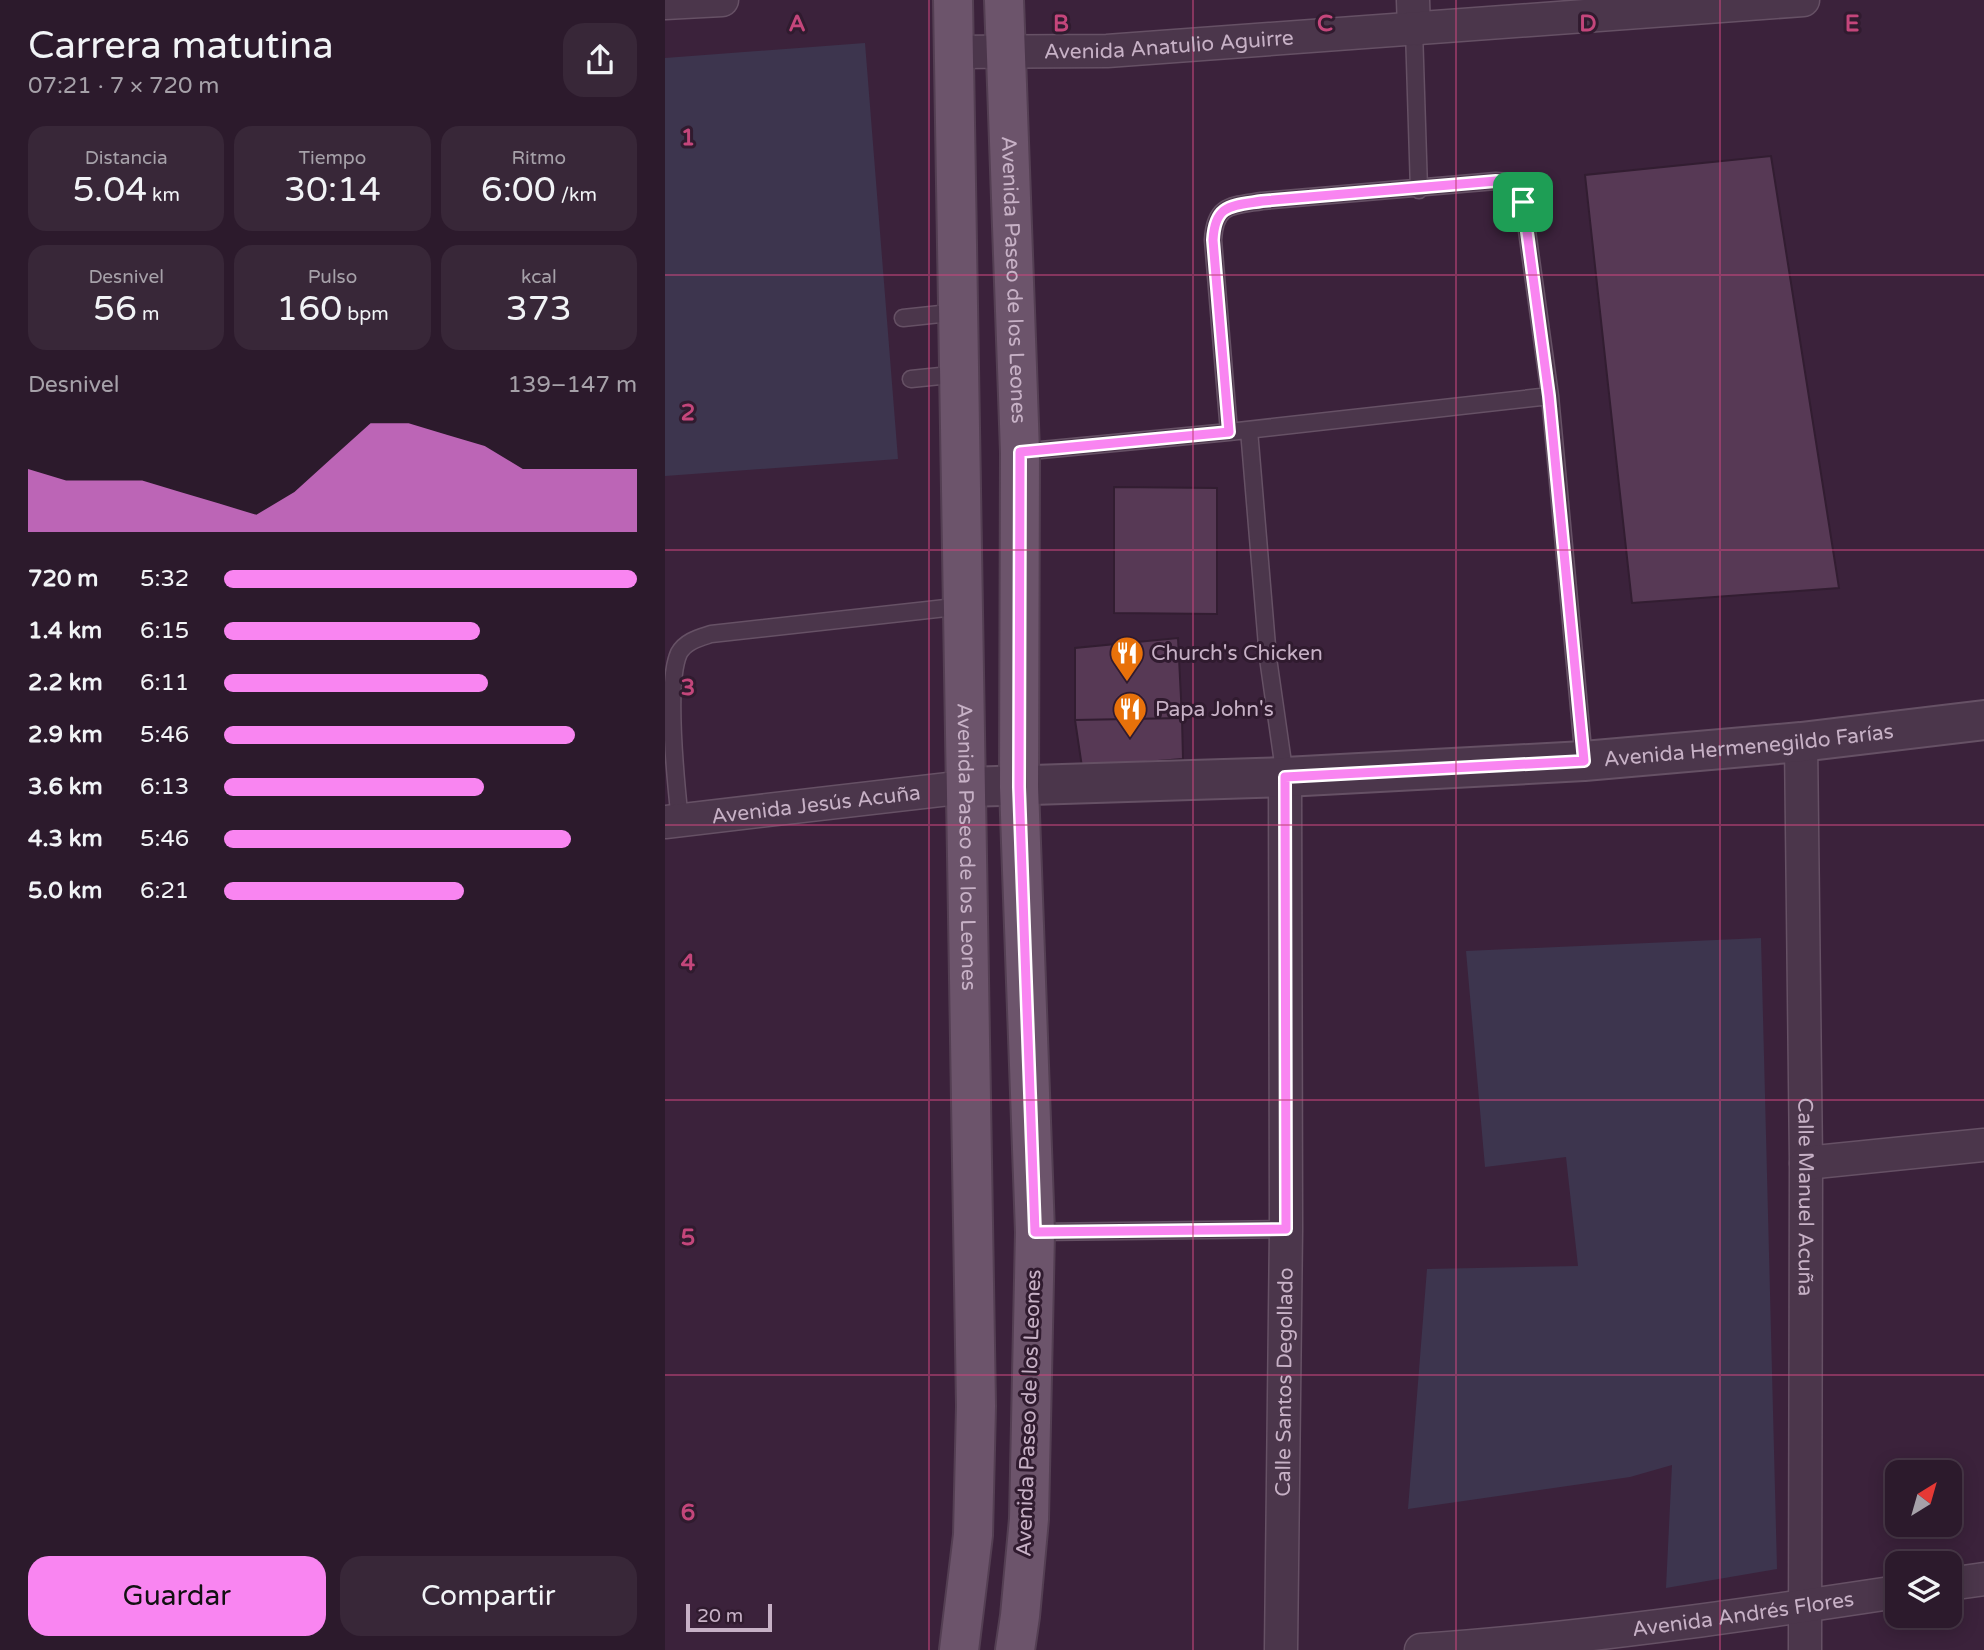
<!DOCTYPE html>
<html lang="es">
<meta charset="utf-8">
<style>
body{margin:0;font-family:"Varela Round",sans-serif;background:#382738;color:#f1f3f6;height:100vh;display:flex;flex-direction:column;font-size:26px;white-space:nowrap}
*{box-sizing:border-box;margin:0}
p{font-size:23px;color:#a6a1a9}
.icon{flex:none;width:38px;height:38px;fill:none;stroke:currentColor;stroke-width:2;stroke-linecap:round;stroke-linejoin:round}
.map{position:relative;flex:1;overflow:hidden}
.side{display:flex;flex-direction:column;background:#2c1a2c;width:665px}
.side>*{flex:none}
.needle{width:46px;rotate:37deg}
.buttons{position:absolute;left:1220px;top:1460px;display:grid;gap:14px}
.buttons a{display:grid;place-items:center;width:77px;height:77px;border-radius:14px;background:#2c1a2c;box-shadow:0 4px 18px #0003,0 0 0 2px #483848;font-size:35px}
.scale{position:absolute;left:21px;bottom:18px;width:86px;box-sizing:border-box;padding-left:7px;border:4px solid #c7b1c6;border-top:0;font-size:19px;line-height:24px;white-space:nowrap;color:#c7b1c6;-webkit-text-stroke:5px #301b2f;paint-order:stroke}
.pin{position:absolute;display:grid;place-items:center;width:60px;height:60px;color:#fff;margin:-30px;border-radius:14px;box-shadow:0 4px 10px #0006}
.round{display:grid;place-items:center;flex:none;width:74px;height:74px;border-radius:21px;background:#382738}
.summary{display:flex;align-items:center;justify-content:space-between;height:119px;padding:0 28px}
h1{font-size:38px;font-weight:600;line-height:52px}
.stats{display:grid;grid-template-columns:repeat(3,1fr);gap:10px;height:119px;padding:7px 28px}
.stats div{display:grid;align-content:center;border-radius:18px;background:#382738;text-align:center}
.stats b{font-size:35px;font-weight:600}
.stats small{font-size:19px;font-weight:400}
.stats p{font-size:19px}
.chart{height:196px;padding:14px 28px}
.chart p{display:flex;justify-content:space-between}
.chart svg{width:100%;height:126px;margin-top:7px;fill:#f985f1;opacity:.7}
.button{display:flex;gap:14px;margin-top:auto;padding:14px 28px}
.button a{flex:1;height:80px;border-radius:21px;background:#f985f1;color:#111;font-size:28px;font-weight:600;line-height:80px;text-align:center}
.button a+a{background:#382738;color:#f1f3f6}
ul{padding:0 28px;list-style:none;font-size:23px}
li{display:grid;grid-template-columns:112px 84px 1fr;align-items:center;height:52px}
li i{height:18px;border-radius:9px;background:#f985f1}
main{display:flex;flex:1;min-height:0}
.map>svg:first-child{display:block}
.green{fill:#3d354e}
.building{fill:#573955;stroke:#321d31;stroke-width:2}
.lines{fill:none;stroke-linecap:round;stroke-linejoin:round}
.service-casing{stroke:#665165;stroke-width:19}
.minor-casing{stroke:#665165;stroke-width:35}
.tertiary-casing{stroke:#665165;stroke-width:42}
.primary-casing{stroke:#543f53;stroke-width:42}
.service{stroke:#4b364b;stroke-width:16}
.minor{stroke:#4b364b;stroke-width:32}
.tertiary{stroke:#4b364b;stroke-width:38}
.primary{stroke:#6c546b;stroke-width:38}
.route-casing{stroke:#fff;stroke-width:14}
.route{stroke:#f985f1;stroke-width:9}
.grid{fill:none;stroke:#c4467b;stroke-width:2;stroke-opacity:0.55}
.labels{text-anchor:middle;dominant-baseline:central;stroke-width:6;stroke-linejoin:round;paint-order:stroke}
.street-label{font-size:21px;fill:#c7b1c6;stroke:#301b2f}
.poi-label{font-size:21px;fill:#c7b1c6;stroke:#301b2f;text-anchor:start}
.grid-label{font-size:23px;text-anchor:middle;font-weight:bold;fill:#c4467b;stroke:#301b2f;stroke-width:6;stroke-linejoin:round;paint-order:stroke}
</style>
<main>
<section class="side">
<div class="summary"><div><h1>Carrera matutina</h1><p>07:21 · 7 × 720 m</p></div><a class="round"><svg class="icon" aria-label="share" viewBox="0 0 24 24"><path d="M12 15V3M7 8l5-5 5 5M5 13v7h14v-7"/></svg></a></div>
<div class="stats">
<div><p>Distancia</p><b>5.04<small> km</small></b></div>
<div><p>Tiempo</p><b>30:14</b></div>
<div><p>Ritmo</p><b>6:00<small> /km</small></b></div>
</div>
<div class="stats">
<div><p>Desnivel</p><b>56<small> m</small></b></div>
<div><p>Pulso</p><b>160<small> bpm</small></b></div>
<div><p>kcal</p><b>373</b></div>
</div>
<div class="chart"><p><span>Desnivel</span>139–147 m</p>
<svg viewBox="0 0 160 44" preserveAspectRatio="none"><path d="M0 44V22L10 26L20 26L30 26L40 30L50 34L60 38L70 30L80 18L90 6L100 6L110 10L120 14L130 22L140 22L150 22L160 22V44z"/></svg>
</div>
<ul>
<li><b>720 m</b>5:32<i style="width:100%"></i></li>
<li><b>1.4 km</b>6:15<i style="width:62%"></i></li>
<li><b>2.2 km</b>6:11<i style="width:64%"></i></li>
<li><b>2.9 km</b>5:46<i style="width:85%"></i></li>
<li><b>3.6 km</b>6:13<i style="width:63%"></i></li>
<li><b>4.3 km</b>5:46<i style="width:84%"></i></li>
<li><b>5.0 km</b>6:21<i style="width:58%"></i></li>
</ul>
<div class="button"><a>Guardar</a><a>Compartir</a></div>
</section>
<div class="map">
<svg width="1319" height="1650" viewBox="0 0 1319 1650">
<rect width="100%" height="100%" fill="#3b223b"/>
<path class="green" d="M200,43L233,459L0,476V58Z
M1096,938L1112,1569L1001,1588L1007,1465L965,1477L743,1509L762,1269L913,1266L901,1157L820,1167L801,951Z"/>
<path class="building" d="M1106,156L1174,588L967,603L920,175Z
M449,487L552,488V614L449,613Z
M513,638L517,718L410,720V648Z
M517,718L518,759L417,767L410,720Z"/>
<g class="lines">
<g class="service-casing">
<path id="service" d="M749,30L754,190
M238,318L294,312
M246,379L295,374
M584,430L603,658L620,777
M564,432L548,240C550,204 566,206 597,201L831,181C848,181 852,187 858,202L885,396L919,761
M355,452L564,432L885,396
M15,821C11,783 0,684 14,653C21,641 34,638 46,634L299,606
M370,1232L621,1229"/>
</g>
<g class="minor-casing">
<g id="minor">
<path d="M748,0L749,30"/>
<path d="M0,3L57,0"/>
<path id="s1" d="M289,52L442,51L1138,0"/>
<path id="s2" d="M1136,742L1141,1163L1140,1650"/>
<path id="s3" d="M0,822L301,787"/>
<path d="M1141,1163L1319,1145"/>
<path d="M1284,1584L1319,1579"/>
<path id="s4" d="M616,1650L621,1229L620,777"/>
<path id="s5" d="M756,1650C915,1639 1074,1616 1232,1592"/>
</g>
</g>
<g class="tertiary-casing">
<g id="tertiary">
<path id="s6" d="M301,787L620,777L919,761L1136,742L1319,720"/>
</g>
</g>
<g class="primary-casing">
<g id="primary">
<path id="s7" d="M288,0L311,1406L308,1535L294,1650"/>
<path id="s8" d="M339,0L355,452L354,787L370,1232L364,1519L355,1616L350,1650"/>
</g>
</g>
<use href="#service" class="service"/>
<use href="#minor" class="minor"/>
<use href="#tertiary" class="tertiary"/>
<use href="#primary" class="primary"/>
</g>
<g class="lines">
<g class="route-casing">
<path id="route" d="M831,181C848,181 852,187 858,202L884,396L919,761L620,777L621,1229L370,1232L354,787L355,452L564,432L548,240C550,204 566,206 597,201Z"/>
</g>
<use href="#route" class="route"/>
</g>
<path class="grid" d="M264,0V1650M528,0V1650M791,0V1650M1055,0V1650M0,275H1319M0,550H1319M0,825H1319M0,1100H1319M0,1375H1319"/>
<defs>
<g id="restaurant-pin" transform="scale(1.75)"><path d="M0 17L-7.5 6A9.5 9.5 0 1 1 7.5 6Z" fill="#e8710a" stroke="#301b2f"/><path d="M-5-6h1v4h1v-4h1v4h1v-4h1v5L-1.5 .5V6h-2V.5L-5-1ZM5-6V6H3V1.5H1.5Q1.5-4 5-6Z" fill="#fff"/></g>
</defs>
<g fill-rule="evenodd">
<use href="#restaurant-pin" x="462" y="653"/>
<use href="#restaurant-pin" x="465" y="709"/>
</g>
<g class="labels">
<g class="street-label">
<text stroke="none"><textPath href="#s1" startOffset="215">Avenida Anatulio Aguirre</textPath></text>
<text stroke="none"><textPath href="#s8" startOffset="280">Avenida Paseo de los Leones</textPath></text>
<text stroke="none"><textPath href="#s6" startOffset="784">Avenida Hermenegildo Farías</textPath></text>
<text stroke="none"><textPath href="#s3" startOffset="152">Avenida Jesús Acuña</textPath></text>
<text stroke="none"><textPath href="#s7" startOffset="847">Avenida Paseo de los Leones</textPath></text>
<text stroke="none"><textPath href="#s2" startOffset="455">Calle Manuel Acuña</textPath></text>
<text stroke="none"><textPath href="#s4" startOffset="268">Calle Santos Degollado</textPath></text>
<text transform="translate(364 1413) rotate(-88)">Avenida Paseo de los Leones</text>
<text stroke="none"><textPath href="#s5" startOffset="324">Avenida Andrés Flores</textPath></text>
</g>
<g class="poi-label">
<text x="486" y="653">Church's Chicken</text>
<text x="490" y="709">Papa John's</text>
</g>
</g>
<g class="grid-label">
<text x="132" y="31">A</text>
<text x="396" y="31">B</text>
<text x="660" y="31">C</text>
<text x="923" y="31">D</text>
<text x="1187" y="31">E</text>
<text x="23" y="145">1</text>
<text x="23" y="420">2</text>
<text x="23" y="695">3</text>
<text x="23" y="970">4</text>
<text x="23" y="1245">5</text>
<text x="23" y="1520">6</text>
</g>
</svg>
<div class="buttons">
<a><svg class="needle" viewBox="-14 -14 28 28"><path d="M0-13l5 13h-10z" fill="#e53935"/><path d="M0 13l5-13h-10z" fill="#a6a1a9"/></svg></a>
<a><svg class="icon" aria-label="layers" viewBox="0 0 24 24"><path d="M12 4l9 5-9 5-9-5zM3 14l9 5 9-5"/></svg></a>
</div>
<div class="scale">20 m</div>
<div class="pin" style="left:858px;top:202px;background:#1e9e55"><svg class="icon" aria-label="arrive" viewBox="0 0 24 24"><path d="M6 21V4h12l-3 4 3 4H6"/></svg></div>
</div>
</main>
